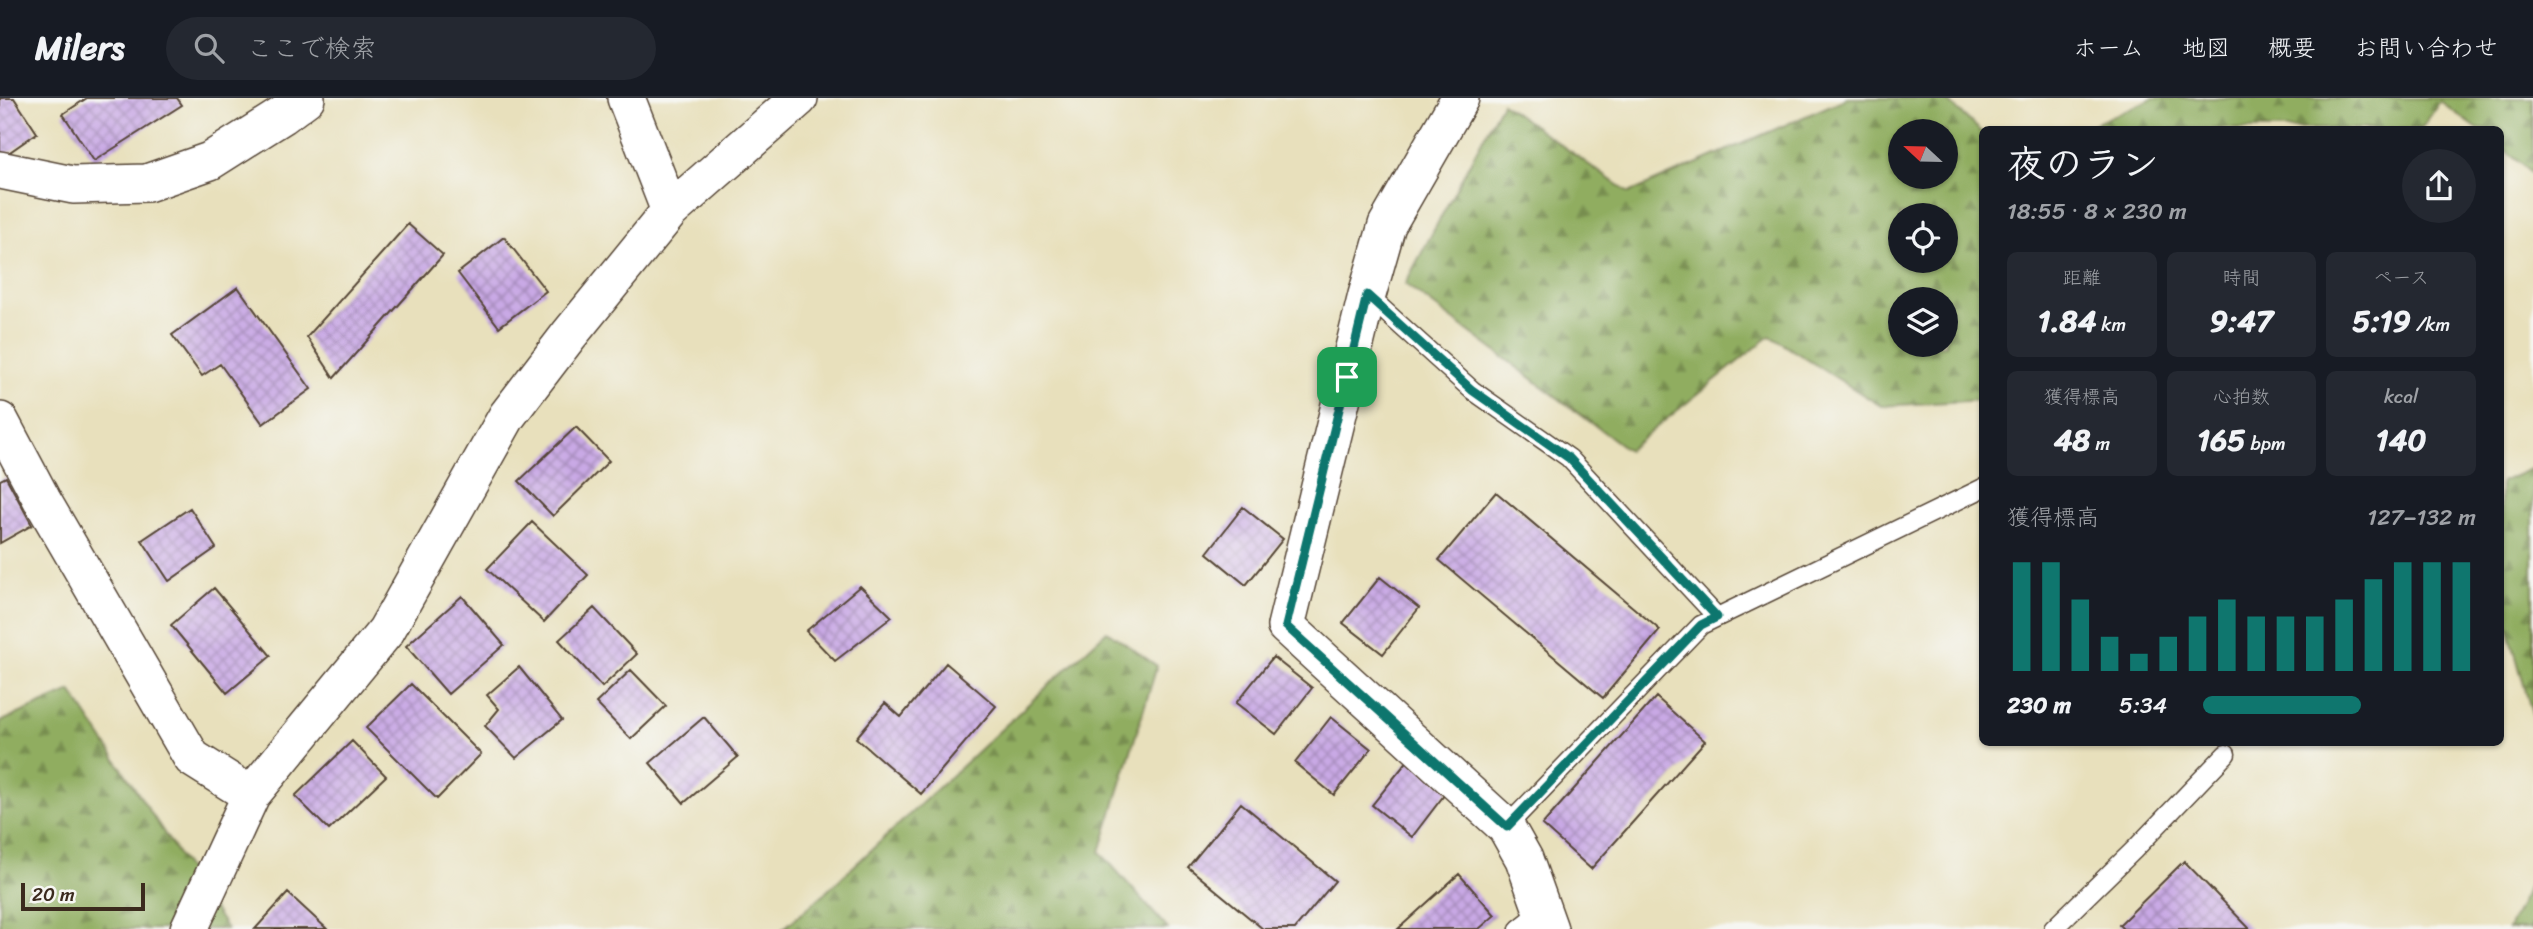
<!DOCTYPE html>
<html lang="ja">
<meta charset="utf-8">
<style>
body{margin:0;font-family:Sriracha,"Klee One",sans-serif;background:#242831;color:#f1f3f6;height:100vh;display:flex;flex-direction:column;font-size:26px;white-space:nowrap}
*{box-sizing:border-box;margin:0}
p{font-size:23px;color:#9ea1a6}
.icon{flex:none;width:38px;height:38px;fill:none;stroke:currentColor;stroke-width:2;stroke-linecap:round;stroke-linejoin:round}
.map{position:relative;flex:1;overflow:hidden}
.side{position:absolute;left:1979px;top:28px;width:525px;height:620px;display:flex;flex-direction:column;background:#171b24;border-radius:10px;box-shadow:0 2px 5px #0004}
.side>*{flex:none}
.needle{width:46px;rotate:292deg}
.buttons{position:absolute;left:1888px;top:21px;display:grid;gap:14px}
.buttons a{display:grid;place-items:center;width:70px;height:70px;border-radius:50%;background:#171b24;box-shadow:0 2px 5px #0004;font-size:35px}
.scale{position:absolute;left:21px;bottom:18px;width:124px;box-sizing:border-box;padding-left:7px;border:4px solid #3b2a1e;border-top:0;font-size:19px;line-height:24px;white-space:nowrap;color:#3b2a1e;-webkit-text-stroke:5px #f6f6f2;paint-order:stroke}
.pin{position:absolute;display:grid;place-items:center;width:60px;height:60px;color:#fff;margin:-30px;border-radius:14px;box-shadow:0 4px 10px #0006}
.round{display:grid;place-items:center;flex:none;width:74px;height:74px;border-radius:37px;background:#242831}
.head{display:flex;align-items:center;justify-content:space-between;height:119px;padding:0 28px}
h1{font-size:38px;font-weight:700;line-height:52px}
.figures{display:grid;grid-template-columns:repeat(3,1fr);gap:10px;height:119px;padding:7px 28px}
.figures div{display:grid;align-content:center;border-radius:10px;background:#242831;text-align:center}
.figures b{font-size:30px;font-weight:700}
.figures small{font-size:19px;font-weight:400}
.figures p{font-size:19px}
.chart{height:196px;padding:14px 28px}
.chart p{display:flex;justify-content:space-between}
.chart svg{width:100%;height:126px;margin-top:7px;stroke:#0f766e;stroke-width:6}
ul{padding:0 28px;list-style:none;font-size:23px}
li{display:grid;grid-template-columns:112px 84px 1fr;align-items:center;height:52px}
li i{height:18px;border-radius:9px;background:#0f766e}
header{display:flex;align-items:center;gap:42px;box-sizing:border-box;height:98px;padding:0 35px;background:#171b24;border-bottom:2px solid #363941}
header strong{font-size:33px}
nav{display:flex;gap:38px;margin-inline-start:auto;font-size:24px}
.search{width:490px;height:63px;background:#242831;display:flex;align-items:center;gap:18px;box-sizing:border-box;padding:0 24px;border-radius:38px;color:#9ea1a6;font-size:26px}
.map>svg:first-child{display:block}
.forest{fill:url(#forest-firs);stroke:#666c3f;stroke-width:2;fill-rule:evenodd}
.building{fill:url(#building-cross-hatch)}
.lines{fill:none;stroke-linecap:round;stroke-linejoin:round}
.service-casing{stroke:#554536;stroke-width:21}
.minor-casing{stroke:#554536;stroke-width:40}
.service{stroke:#fff;stroke-width:18}
.minor{stroke:#fff;stroke-width:37}
.route-casing{stroke:#fff;stroke-width:14}
.route{stroke:#0f766e;stroke-width:9}
</style>
<header>
<strong>Milers</strong>
<div class="search"><svg class="icon" aria-label="search" viewBox="0 0 24 24"><circle cx="10" cy="10" r="6"/><path d="M15 15l6 6"/></svg>ここで検索</div>
<nav><a>ホーム</a><a>地図</a><a>概要</a><a>お問い合わせ</a></nav>
</header>
<div class="map">
<svg width="2533" height="831" viewBox="0 0 2533 831">
<defs>
<pattern id="forest-firs" width="22" height="20" patternUnits="userSpaceOnUse" patternTransform="scale(1.75)"><rect width="22" height="20" fill="#90ad60"/><path d="M5 1l3.5 6h-7zM16 11l3.5 6h-7z" fill="#778d4f"/></pattern>
<pattern id="building-cross-hatch" width="8" height="8" patternUnits="userSpaceOnUse" patternTransform="scale(1.75)"><rect width="8" height="8" fill="#c9a9e5"/><path d="M0 0l8 8M0 8l8-8" fill="none" stroke="#a48ab9"/></pattern>
</defs>
<rect width="100%" height="100%" fill="#f6f6f2"/>
<filter id="ink" filterUnits="userSpaceOnUse"><feTurbulence type="fractalNoise" baseFrequency=".0143" numOctaves="2"/><feDisplacementMap in="SourceGraphic" scale="14" xChannelSelector="R" yChannelSelector="G"/><feConvolveMatrix kernelMatrix="1 2 1 2 8 2 1 2 1" color-interpolation-filters="sRGB"/></filter>
<filter id="wash" filterUnits="userSpaceOnUse"><feTurbulence type="fractalNoise" baseFrequency=".00686" numOctaves="4" result="noise"/><feDisplacementMap in="SourceGraphic" scale="28" xChannelSelector="R" yChannelSelector="G"/><feGaussianBlur stdDeviation="1.57" result="paint"/><feColorMatrix in="noise" values="0 0 0 0 0 0 0 0 0 0 0 0 0 0 0 0 0 1.4 0 .05"/><feComposite in="paint" operator="in"/></filter>
<g filter="url(#wash)">
<rect width="100%" height="100%" fill="#e8e0bc"/>
<path class="forest" d="M1847,0H1944L1983,35V302L1881,308L1770,238L1628,352L1405,186L1502,5L1629,95ZM1900,33H1946V79H1900ZM1900,117H1946V163H1900ZM1946,201V247H1900V201Z
M2153,0H2533V77L2501,48V32L2478,31L2440,4L2421,31H2083Z
M2533,370V619L2501,505V384Z
M1107,533L1157,568L1100,754L1168,831H783L825,795Z
M71,593L227,831H0V624Z
M2533,779V831H2508Z"/>
<g id="blocks">
<path class="building" d="M0,0H14L37,35L4,58L0,52Z
M87,0H177L182,7L94,63L63,16Z
M408,126L443,157L334,280L307,239Z
M504,139L546,193L499,229L458,175Z
M238,189L311,291L263,326L220,266L202,278L172,237Z
M576,329L609,363L553,418L519,383Z
M6,379L32,427L0,445V382Z
M1496,394L1660,532L1603,600L1439,462Z
M1243,409L1283,441L1246,487L1207,455Z
M190,410L216,450L169,483L142,442Z
M532,424L588,477L544,524L487,471Z
M1380,479L1419,510L1383,556L1343,525Z
M860,488L892,519L835,563L806,533Z
M214,490L271,558L227,595L171,527Z
M462,498L504,547L448,596L406,548Z
M594,510L637,556L602,589L559,542Z
M1273,559L1312,590L1276,636L1236,605Z
M946,565L996,608L921,696L856,640L885,605L901,619Z
M519,569L562,622L516,660L485,628L499,611L487,597Z
M631,572L666,608L631,641L596,605Z
M411,586L481,656L437,701L366,630Z
M1656,599L1705,643L1591,771L1542,727Z
M704,619L738,659L684,705L650,665Z
M1331,619L1371,651L1334,697L1295,665Z
M352,643L386,678L329,732L295,698Z
M1409,661L1448,692L1412,739L1372,707Z
M1241,705L1335,783L1295,831H1263L1188,769Z
M2184,763L2250,831H2123L2119,827Z
M1459,776L1495,817L1479,831H1398Z
M288,795L327,831H255Z"/>
</g>
</g>
<g filter="url(#ink)">
<use href="#blocks" fill-opacity="0" stroke="#554536" stroke-width="2"/>
<g class="lines">
<g class="service-casing">
<path id="service" d="M1367,197L1472,292L1569,360L1717,519
M1506,729L1701,527L1983,390
M1519,831L1542,813
M2053,831L2134,752L2226,656"/>
</g>
<g class="minor-casing">
<path id="minor" d="M626,0L670,113
M1460,0L1387,127L1367,197L1286,528L1506,729L1524,761L1549,831
M0,72L73,87L147,85L210,63L283,17L306,0
M0,323L42,402L192,660L251,697
M189,831L251,697L386,533L507,318L569,237L670,113L799,0"/>
</g>
<use href="#service" class="service"/>
<use href="#minor" class="minor"/>
</g>
</g>
<g class="lines" filter="url(#ink)">
<g class="route-casing">
<path id="route" d="M1367,197L1472,292L1569,360L1717,519L1701,527L1507,729L1286,528Z"/>
</g>
<use href="#route" class="route"/>
</g>
</svg>
<div class="buttons">
<a><svg class="needle" viewBox="-14 -14 28 28"><path d="M0-13l5 13h-10z" fill="#e53935"/><path d="M0 13l5-13h-10z" fill="#9ea1a6"/></svg></a>
<a><svg class="icon" aria-label="locate" viewBox="0 0 24 24"><circle cx="12" cy="12" r="6"/><path d="M12 2v4M12 18v4M2 12h4M18 12h4"/></svg></a>
<a><svg class="icon" aria-label="layers" viewBox="0 0 24 24"><path d="M12 4l9 5-9 5-9-5zM3 14l9 5 9-5"/></svg></a>
</div>
<div class="scale">20 m</div>
<div class="pin" style="left:1347px;top:279px;background:#1e9e55"><svg class="icon" aria-label="arrive" viewBox="0 0 24 24"><path d="M6 21V4h12l-3 4 3 4H6"/></svg></div>
<section class="side">
<div class="head"><div><h1>夜のラン</h1><p>18:55 · 8 × 230 m</p></div><a class="round"><svg class="icon" aria-label="share" viewBox="0 0 24 24"><path d="M12 15V3M7 8l5-5 5 5M5 13v7h14v-7"/></svg></a></div>
<div class="figures">
<div><p>距離</p><b>1.84<small> km</small></b></div>
<div><p>時間</p><b>9:47</b></div>
<div><p>ペース</p><b>5:19<small> /km</small></b></div>
</div>
<div class="figures">
<div><p>獲得標高</p><b>48<small> m</small></b></div>
<div><p>心拍数</p><b>165<small> bpm</small></b></div>
<div><p>kcal</p><b>140</b></div>
</div>
<div class="chart"><p><span>獲得標高</span>127–132 m</p>
<svg viewBox="0 0 160 44" preserveAspectRatio="none"><path d="M5 44V6M15 44V6M25 44V19M35 44V32M45 44V38M55 44V32M65 44V25M75 44V19M85 44V25M95 44V25M105 44V25M115 44V19M125 44V12M135 44V6M145 44V6M155 44V6"/></svg>
</div>
<ul>
<li><b>230 m</b>5:34<i style="width:58%"></i></li>
</ul>
</section>
</div>
